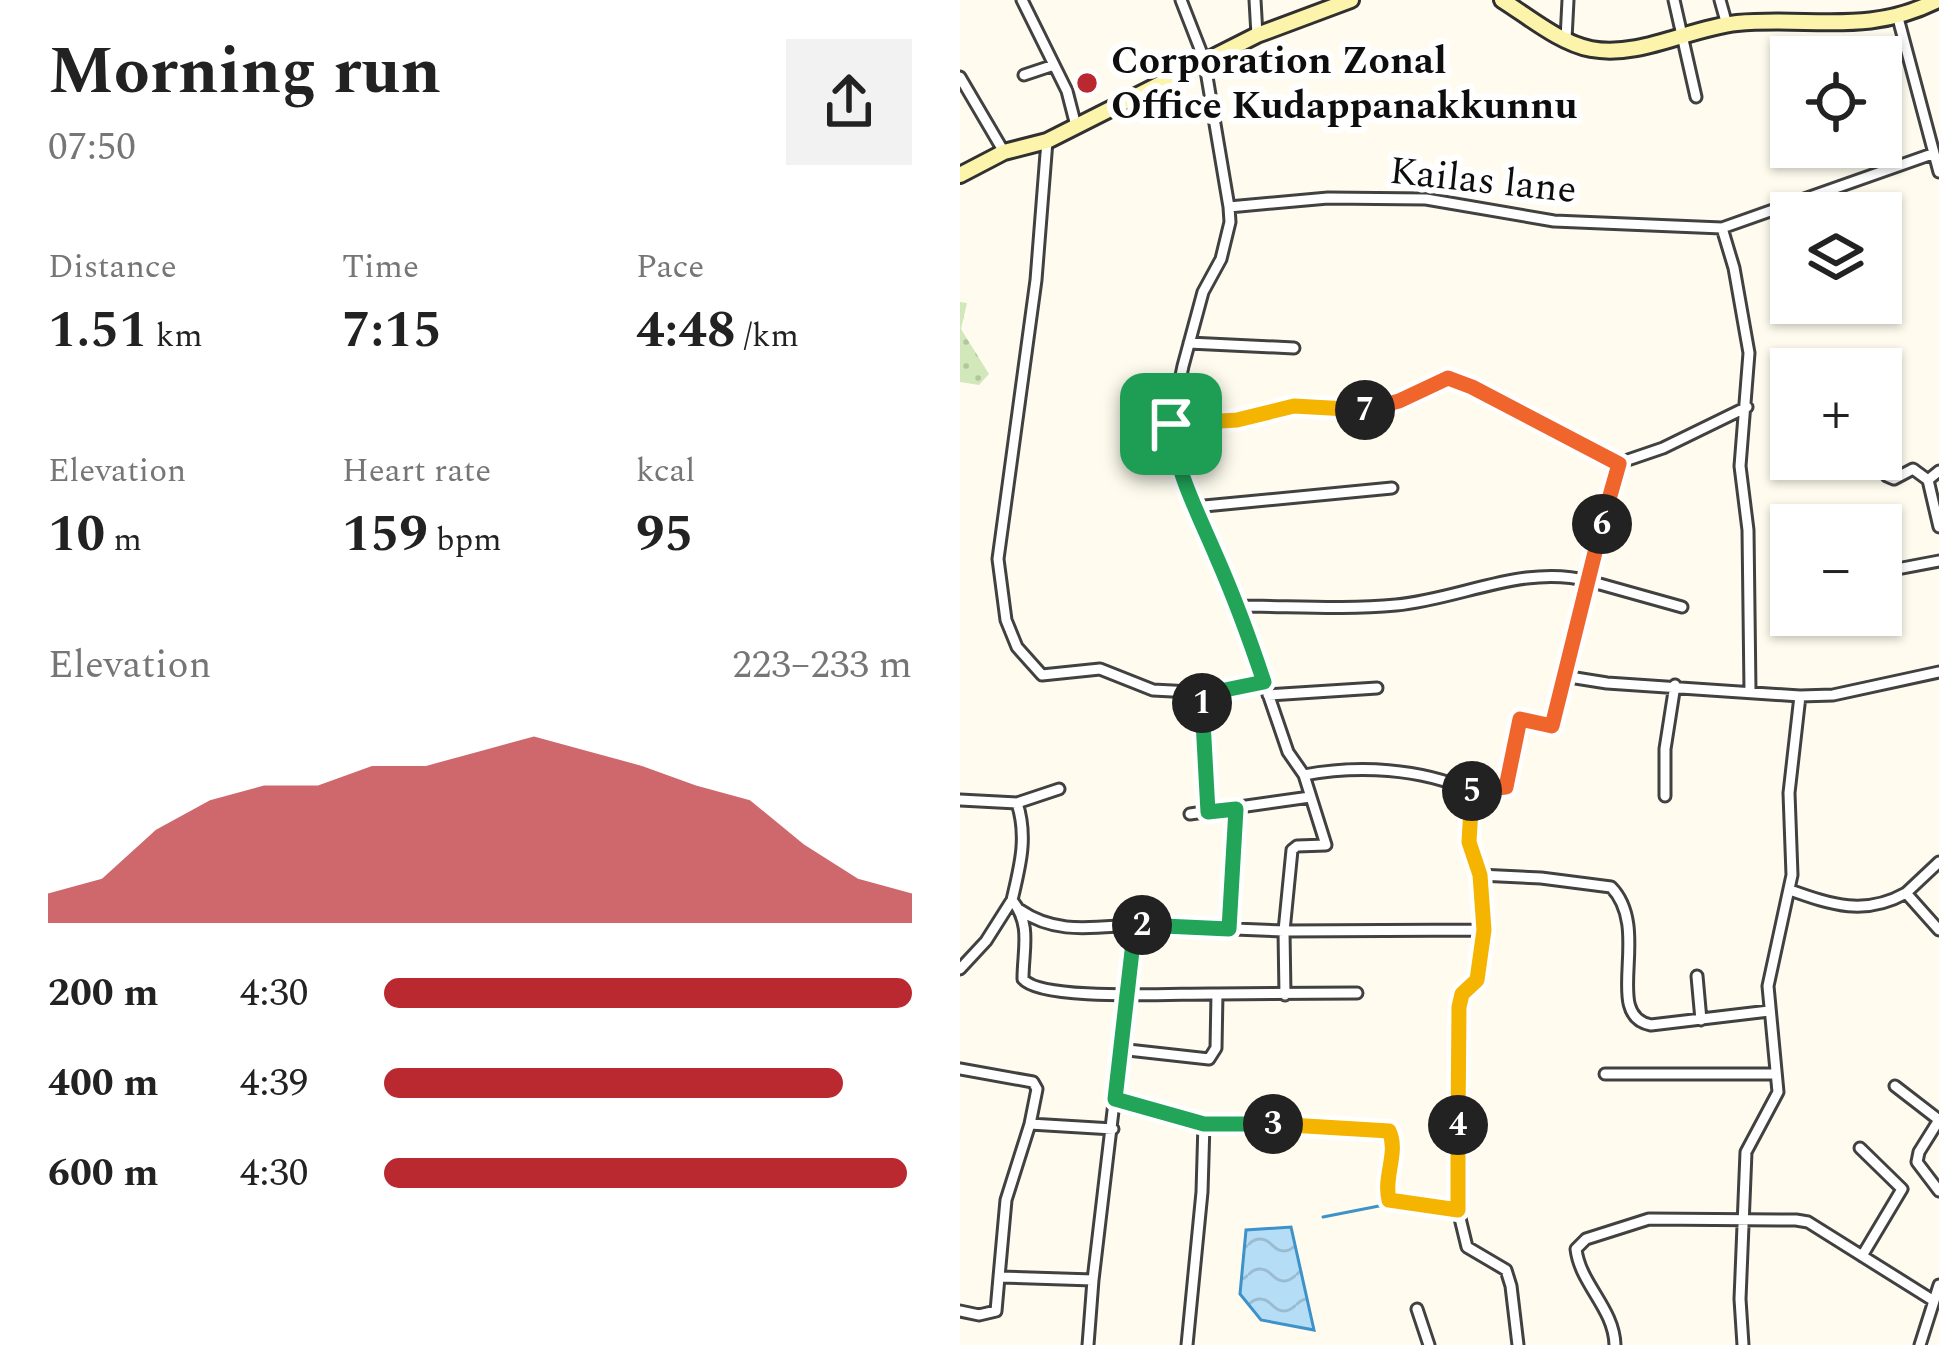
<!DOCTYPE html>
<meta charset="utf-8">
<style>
body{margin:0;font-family:Spectral,serif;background:#f2f2f2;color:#222;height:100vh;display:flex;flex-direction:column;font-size:45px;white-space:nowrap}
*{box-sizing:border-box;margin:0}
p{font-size:39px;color:#767676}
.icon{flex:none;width:66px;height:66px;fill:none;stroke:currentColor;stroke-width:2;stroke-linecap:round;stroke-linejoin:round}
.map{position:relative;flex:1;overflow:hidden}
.drawer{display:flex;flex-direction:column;background:#fff;width:960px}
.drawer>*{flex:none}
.fabs{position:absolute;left:810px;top:36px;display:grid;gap:24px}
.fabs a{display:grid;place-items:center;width:132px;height:132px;border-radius:0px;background:#fff;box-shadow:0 3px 9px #0004;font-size:60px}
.pin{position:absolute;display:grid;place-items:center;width:102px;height:102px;color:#fff;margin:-51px;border-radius:24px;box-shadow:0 6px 18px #0006}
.km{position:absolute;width:60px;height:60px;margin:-30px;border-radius:50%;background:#222;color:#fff;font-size:33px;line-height:60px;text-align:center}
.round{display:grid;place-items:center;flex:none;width:126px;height:126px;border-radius:0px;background:#f2f2f2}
.headline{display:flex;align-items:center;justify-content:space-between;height:204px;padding:0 48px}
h1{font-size:66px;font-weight:700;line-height:90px}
.metrics{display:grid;grid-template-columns:repeat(3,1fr);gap:18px;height:204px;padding:12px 48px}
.metrics div{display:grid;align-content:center}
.metrics b{font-size:51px;font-weight:700}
.metrics small{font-size:33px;font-weight:400}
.metrics p{font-size:33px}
.chart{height:336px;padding:24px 48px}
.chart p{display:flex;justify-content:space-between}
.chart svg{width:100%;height:216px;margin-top:12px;fill:#bb2930;opacity:.7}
ul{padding:0 48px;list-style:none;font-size:39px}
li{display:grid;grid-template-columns:192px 144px 1fr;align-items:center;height:90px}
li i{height:30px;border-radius:15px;background:#bb2930}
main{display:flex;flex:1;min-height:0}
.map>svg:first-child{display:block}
.green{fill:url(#green-dots)}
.water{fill:url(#water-waves);stroke:#3e92ca;stroke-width:3}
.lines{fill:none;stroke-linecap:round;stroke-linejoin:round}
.stream{stroke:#3e92ca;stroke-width:3}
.street-casing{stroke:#414141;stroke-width:15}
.secondary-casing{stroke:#303030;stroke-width:20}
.street{stroke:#fff;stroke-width:9}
.secondary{stroke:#fdf4ac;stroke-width:14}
.split-1-casing{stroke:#fff;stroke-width:24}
.split-2-casing{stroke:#fff;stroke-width:24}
.split-3-casing{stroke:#fff;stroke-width:24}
.split-4-casing{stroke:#fff;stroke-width:24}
.split-5-casing{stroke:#fff;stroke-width:24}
.split-6-casing{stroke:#fff;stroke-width:24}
.split-7-casing{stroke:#fff;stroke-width:24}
.split-8-casing{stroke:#fff;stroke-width:24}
.split-1{stroke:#22a559;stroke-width:15}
.split-2{stroke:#22a559;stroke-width:15}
.split-3{stroke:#22a559;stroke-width:15}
.split-4{stroke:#f5b400;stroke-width:15}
.split-5{stroke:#f5b400;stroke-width:15}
.split-6{stroke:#f0652b;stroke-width:15}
.split-7{stroke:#f0652b;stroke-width:15}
.split-8{stroke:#f5b400;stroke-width:15}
.poi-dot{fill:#bb2930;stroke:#fff;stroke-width:4.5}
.labels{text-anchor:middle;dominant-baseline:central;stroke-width:12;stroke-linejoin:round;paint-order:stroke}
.poi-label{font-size:39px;font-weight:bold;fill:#0e0e0e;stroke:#fff;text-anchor:start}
.street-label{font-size:39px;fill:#0e0e0e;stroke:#fff}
</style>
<main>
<section class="drawer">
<div class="headline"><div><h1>Morning run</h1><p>07:50</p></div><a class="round"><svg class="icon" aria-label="share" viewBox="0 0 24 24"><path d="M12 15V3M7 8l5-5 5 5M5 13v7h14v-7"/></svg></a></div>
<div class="metrics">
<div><p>Distance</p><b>1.51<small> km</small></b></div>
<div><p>Time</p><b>7:15</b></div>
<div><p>Pace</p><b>4:48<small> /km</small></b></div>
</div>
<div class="metrics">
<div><p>Elevation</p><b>10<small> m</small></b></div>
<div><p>Heart rate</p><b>159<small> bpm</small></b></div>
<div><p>kcal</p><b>95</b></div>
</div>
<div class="chart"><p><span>Elevation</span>223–233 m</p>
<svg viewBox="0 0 160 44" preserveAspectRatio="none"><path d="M0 44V38L10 35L20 25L30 19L40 16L50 16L60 12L70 12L80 9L90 6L100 9L110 12L120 16L130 19L140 28L150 35L160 38V44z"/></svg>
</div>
<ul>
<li><b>200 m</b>4:30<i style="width:100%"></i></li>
<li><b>400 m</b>4:39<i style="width:87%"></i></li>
<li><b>600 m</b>4:30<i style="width:99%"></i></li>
</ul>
</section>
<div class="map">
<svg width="979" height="1345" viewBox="0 0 979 1345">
<defs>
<pattern id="green-dots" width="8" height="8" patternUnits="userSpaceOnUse" patternTransform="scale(3)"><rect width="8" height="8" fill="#d2e8ba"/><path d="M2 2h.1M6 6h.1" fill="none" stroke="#b3c69f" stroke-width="1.8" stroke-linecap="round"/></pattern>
<pattern id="water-waves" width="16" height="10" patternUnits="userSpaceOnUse" patternTransform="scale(3)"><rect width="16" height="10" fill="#b5ddf5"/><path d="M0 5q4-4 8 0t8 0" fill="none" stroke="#9abcd1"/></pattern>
</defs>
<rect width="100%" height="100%" fill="#fffcef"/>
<path class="green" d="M0,302L7,303L1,329L29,374L19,385L0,382Z"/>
<path class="water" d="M331,1227L354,1330L301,1320L280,1294L286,1230Z"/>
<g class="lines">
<path class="stream" d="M363,1217L424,1205"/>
<g class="street-casing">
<path id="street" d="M62,0L107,91L116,126
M221,0L244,59L269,207L368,198L466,199L594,221L762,228L972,154
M295,0L297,35
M714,0L736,97
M760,0L767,25
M938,18L979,172
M606,39L608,0
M64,75L94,65
M0,77L44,152
M87,141L76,280L38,559L46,620L57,647L82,675L140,669L193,690L251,693
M762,228L774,268L789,353L780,466L788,530L790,691
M229,343L334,348
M921,408L927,476L934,479L953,469L968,480
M211,424L277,420L334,406L404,410L439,401L487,378L512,387L659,463
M979,471L968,480L979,527
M234,507L432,488
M921,572L979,561
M278,606C330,606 384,610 436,605C501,599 563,564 629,581L603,676L647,683L840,696
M722,607L629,581L659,463L703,448L787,407
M308,695L417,688
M344,775C398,765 460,768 511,791L509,842L524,901V930L517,980L502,994L499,1007L498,1210L507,1247L546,1270L551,1286L558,1345
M511,791L546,787L560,719L591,726L603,676
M705,796V749L715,685
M0,800L57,803C68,837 60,866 52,900C72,925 63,949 63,979C82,1002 220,993 257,994L256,1048L249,1059L159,1049
M57,803L99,789
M248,812L244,697L304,682
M230,814L350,797
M979,862L946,893L979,930
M519,875L581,878L651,887C693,930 641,1016 691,1025L809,1011
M830,890C872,905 905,916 946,893
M60,910C96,935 133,927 175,925
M269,929L276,809
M0,969L26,941L52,900
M737,976L741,1020
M257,994L397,993
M325,995L324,931L524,930
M0,1069L73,1082L77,1089L70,1124L153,1129
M645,1074H816
M935,1086L979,1120
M155,1099L244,1123L429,1131C439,1152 423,1177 429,1200L498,1210
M979,1120L959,1152L957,1162L979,1191
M900,1148L942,1189L902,1256
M39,1277L46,1200L70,1124
M133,1280L175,925L324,931L332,850L337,846L366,845L344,775L328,752L278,606L238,517L213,445L211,424L223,366L243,292L261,259L270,222L269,207
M457,1309L469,1345
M0,1311L19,1315L36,1311L39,1277L133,1280L128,1345
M227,1345L242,1192L244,1123
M655,1345C654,1308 620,1284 616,1249L626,1239L689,1219L836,1220L848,1222L974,1301
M783,1345L780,1299L786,1152L818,1092L808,986L832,875L829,793L840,696L873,695L979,672
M960,1345L979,1285"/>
</g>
<g class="secondary-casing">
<path id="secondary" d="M542,0C569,17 600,43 631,49C680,58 729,28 777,23C850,16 908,36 978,0
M0,175L44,152L87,141L297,35L391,0"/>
</g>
<use href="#street" class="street"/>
<use href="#secondary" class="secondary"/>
</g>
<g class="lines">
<g class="split-1-casing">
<path id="split-1" d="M211,424C215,471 239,515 257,558C275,599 290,640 304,682L250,693L242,703"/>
</g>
<g class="split-2-casing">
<path id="split-2" d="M182,925L269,929L276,809L248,812L242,703"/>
</g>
<g class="split-3-casing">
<path id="split-3" d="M182,925H175L155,1099L244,1124H313"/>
</g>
<g class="split-4-casing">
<path id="split-4" d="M313,1124L429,1131C439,1152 423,1177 429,1200L498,1210V1125"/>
</g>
<g class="split-5-casing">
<path id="split-5" d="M498,1125L499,1007L502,994L517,980L524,930L520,875L509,842L512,791"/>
</g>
<g class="split-6-casing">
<path id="split-6" d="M512,791L546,787L560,719L592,726L642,524"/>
</g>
<g class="split-7-casing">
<path id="split-7" d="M405,410L439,401L488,378L512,387L659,464L642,524"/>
</g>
<g class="split-8-casing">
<path id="split-8" d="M211,424L277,420L334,406L405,410"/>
</g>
<use href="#split-1" class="split-1"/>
<use href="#split-2" class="split-2"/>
<use href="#split-3" class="split-3"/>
<use href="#split-4" class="split-4"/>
<use href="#split-5" class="split-5"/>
<use href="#split-6" class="split-6"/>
<use href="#split-7" class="split-7"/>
<use href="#split-8" class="split-8"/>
</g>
<circle class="poi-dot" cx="127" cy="83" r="12"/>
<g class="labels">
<g class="poi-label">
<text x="151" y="61">Corporation Zonal<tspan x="151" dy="45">Office Kudappanakkunnu</tspan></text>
</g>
<g class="street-label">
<text transform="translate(523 181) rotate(6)">Kailas lane</text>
</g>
</g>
</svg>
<div class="fabs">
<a><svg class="icon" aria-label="locate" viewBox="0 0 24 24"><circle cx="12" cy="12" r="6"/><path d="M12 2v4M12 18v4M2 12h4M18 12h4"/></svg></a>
<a><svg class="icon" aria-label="layers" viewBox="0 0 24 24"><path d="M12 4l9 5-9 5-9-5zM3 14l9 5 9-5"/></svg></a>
<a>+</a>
<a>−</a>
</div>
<div class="pin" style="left:211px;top:424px;background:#1e9e55"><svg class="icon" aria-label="arrive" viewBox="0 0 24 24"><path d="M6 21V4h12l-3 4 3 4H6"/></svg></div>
<b class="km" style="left:242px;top:703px">1</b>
<b class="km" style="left:182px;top:925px">2</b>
<b class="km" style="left:313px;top:1124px">3</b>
<b class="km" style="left:498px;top:1125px">4</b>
<b class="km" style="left:512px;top:791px">5</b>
<b class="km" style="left:642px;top:524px">6</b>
<b class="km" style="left:405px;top:410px">7</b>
</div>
</main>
